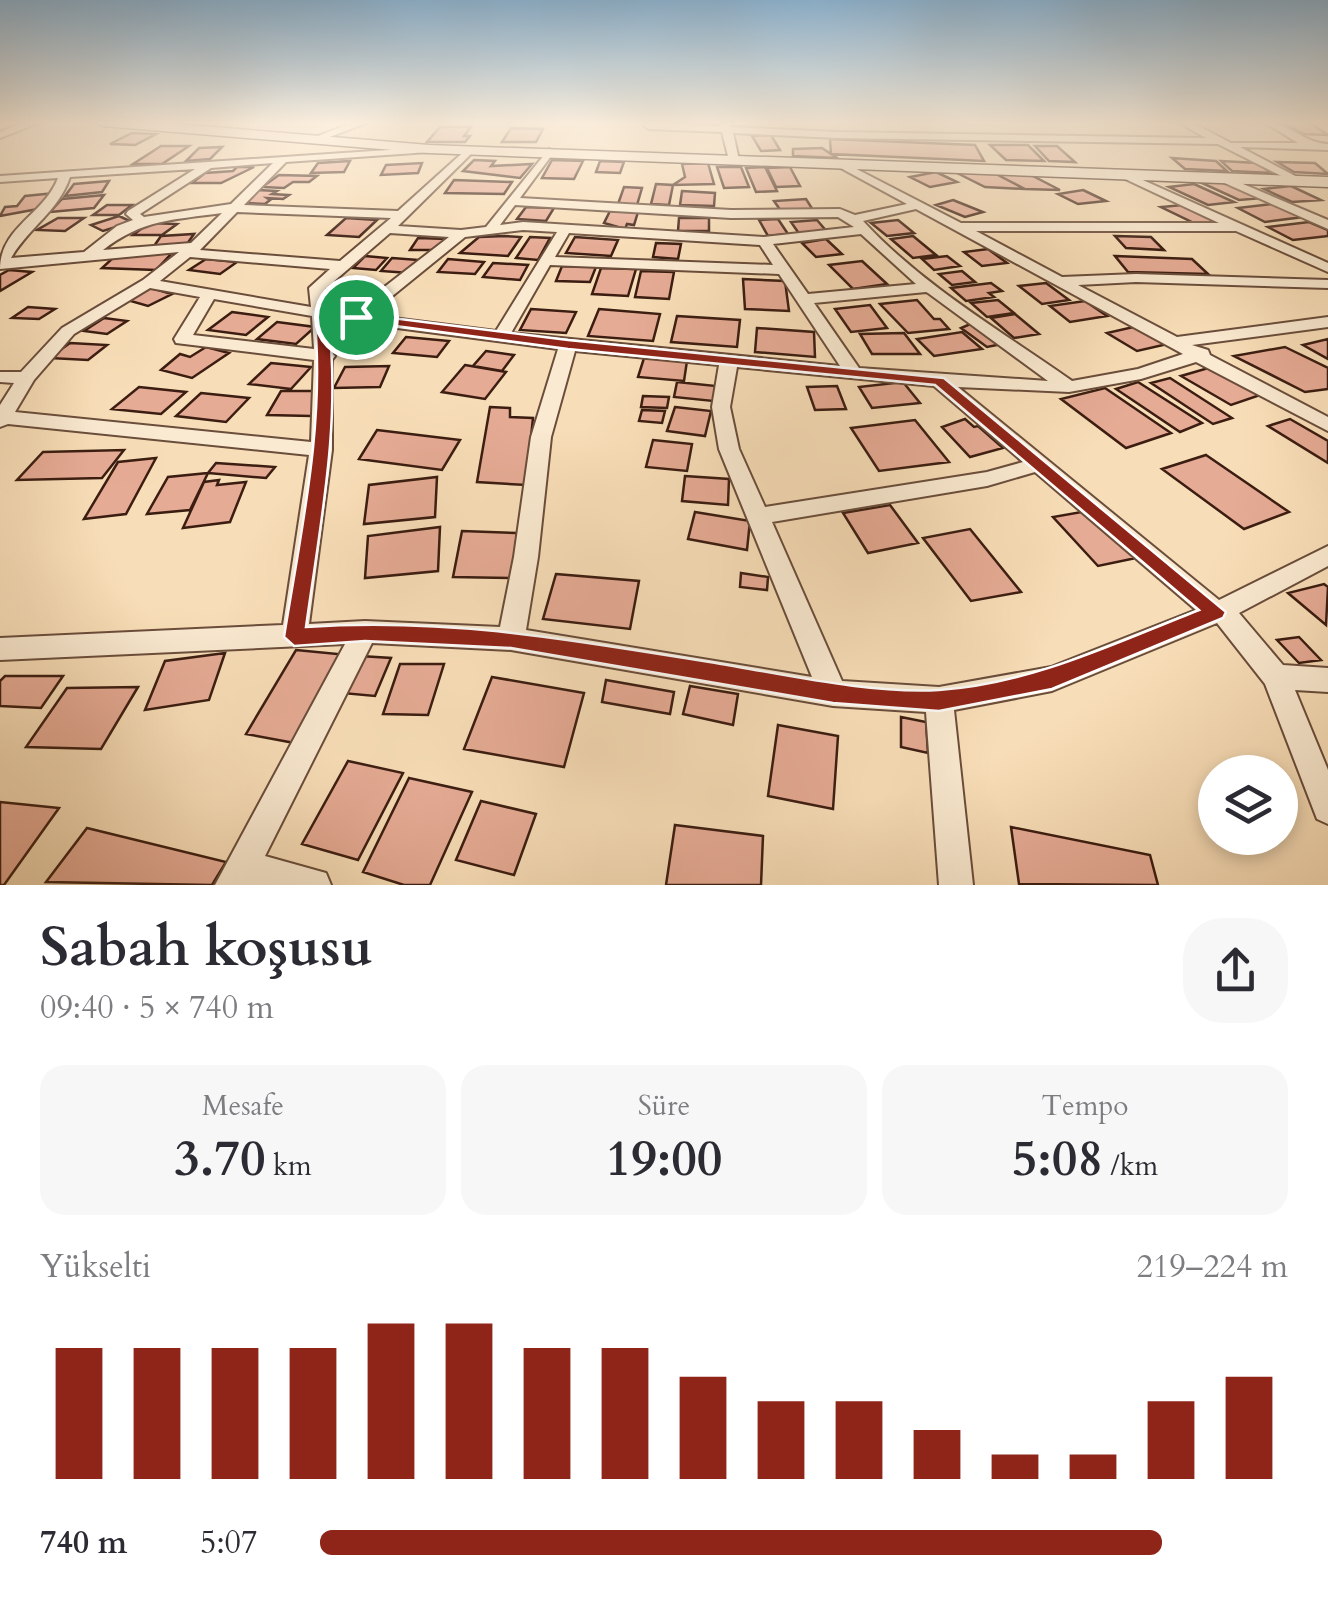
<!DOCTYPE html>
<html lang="tr">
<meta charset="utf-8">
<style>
body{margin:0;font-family:Cardo,serif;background:#f7f7f7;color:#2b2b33;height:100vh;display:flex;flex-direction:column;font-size:38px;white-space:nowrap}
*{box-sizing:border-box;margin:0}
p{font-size:32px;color:#7c7c81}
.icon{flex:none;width:55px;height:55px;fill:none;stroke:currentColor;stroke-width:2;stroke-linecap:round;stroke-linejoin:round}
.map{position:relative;height:885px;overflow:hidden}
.side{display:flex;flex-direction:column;background:#fff;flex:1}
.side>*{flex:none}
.buttons{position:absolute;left:1198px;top:755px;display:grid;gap:20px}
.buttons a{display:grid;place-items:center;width:100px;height:100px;border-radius:50%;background:#fff;box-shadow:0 5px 15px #0003;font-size:50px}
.pin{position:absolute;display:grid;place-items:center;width:85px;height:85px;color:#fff;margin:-42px;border:5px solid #fff;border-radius:50%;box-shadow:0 2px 10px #0007}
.round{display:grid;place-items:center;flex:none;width:105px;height:105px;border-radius:40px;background:#f7f7f7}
.headline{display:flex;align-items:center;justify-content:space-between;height:170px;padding:0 40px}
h1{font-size:55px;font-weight:700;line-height:75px}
.metrics{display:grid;grid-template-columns:repeat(3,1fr);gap:15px;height:170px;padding:10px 40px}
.metrics div{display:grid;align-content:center;border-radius:25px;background:#f7f7f7;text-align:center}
.metrics b{font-size:50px;font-weight:700}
.metrics small{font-size:28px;font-weight:400}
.metrics p{font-size:28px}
.chart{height:280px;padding:20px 40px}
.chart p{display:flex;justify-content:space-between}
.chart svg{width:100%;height:180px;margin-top:10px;stroke:#8f2418;stroke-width:6}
ul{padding:0 40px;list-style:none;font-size:32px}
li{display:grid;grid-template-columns:160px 120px 1fr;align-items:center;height:75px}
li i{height:25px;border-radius:12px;background:#8f2418}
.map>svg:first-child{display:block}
.building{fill:#e6ab95;stroke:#3b1d11;stroke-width:2.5}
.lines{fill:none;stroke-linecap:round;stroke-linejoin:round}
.street-casing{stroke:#6a4d3b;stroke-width:4}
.secondary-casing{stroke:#3b1d11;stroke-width:3}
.street{fill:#faead1;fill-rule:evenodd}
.secondary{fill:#faead1;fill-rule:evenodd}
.route{fill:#8f2418;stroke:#fff;stroke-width:2.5;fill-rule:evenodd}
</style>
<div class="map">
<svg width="1328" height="885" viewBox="0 0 1328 885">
<rect width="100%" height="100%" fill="#f8deb8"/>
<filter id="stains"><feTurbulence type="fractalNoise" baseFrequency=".002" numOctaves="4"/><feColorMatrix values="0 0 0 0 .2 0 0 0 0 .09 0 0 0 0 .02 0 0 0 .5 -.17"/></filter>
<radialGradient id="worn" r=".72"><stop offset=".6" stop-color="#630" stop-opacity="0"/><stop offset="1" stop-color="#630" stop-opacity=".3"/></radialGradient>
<path class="building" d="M1281,122L1310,123L1328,135L1304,134Z
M440,127H471L464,136H470L465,142H427Z
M511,128L543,129L536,142H502Z
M132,133L156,134L135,145L110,144Z
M771,135L780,150L761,151L752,136Z
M830,139L975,145L984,161L831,154Z
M990,145H1028L1044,161L1006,160Z
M161,146H189L162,164H133Z
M1035,146H1057L1075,162L1049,161Z
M222,147L210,159L186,161L199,148Z
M822,148L837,158L793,156V149Z
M1172,158L1216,161L1227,171L1185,169Z
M474,160L495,161L491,166L532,164L520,178L463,171Z
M552,160L583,161L574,179L542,178Z
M350,161L344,172L311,173L318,163Z
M600,161L624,162L620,173L596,172Z
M1221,161L1258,163L1271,173L1232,171Z
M1277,162L1315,163L1328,174L1294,172Z
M422,163L418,173L381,175L386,165Z
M708,163L714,184L673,185L685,177L682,164Z
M237,167H254L221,183H192L205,173L233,171Z
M717,167H741L749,187L724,188Z
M765,167L777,191L756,192L746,168Z
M790,167L800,186L776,187L767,168Z
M936,172L957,182L930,187L910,177Z
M955,172H992L1025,189L985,187Z
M992,172L1027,173L1060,190L1025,189Z
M279,175L317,176L309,182H293L284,188L262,187Z
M454,180L512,182L504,194L445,193Z
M109,181L102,192L65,196L74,184Z
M1223,181L1262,198L1239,200L1202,183Z
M656,184L673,185L669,205L651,204Z
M1194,184L1234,202L1208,205L1169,187Z
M1291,186L1321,200L1292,202L1264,189Z
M624,187L642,188L637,205L618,204Z
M258,190L277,191L272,194L289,195L283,199L267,198L270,200L265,204L244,203Z
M1083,190L1106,201L1078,204L1058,194Z
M682,191L715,193L714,206L680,205Z
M55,193L43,208L0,216L5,207L17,206L25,196Z
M104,195L94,208L50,212L62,199Z
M806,199L813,210L781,211L774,201Z
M953,200L983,212L965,217L936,205Z
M1273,204L1303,217L1265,222L1238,208Z
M107,205H132L119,215H93Z
M1183,205L1221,223H1194L1161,207Z
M526,207L554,208L546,221L517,219Z
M610,211L638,212L634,225L627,224L625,229L604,223Z
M119,216L132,222L103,231L91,225Z
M58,218H84L65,231L37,230Z
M346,218L377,220L359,237L327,235Z
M679,218H709V231H678Z
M778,219L788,234L768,236L759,220Z
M817,220L828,233L800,235L791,222Z
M898,220L914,233L887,236L871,223Z
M1309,222L1328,230V236L1293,240L1268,227Z
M149,223L177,224L162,235H133Z
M194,234L187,244L154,246L161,236Z
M505,236L521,237L508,256L460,253L479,237Z
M913,236L936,255L913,258L891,239Z
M1115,236L1151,237L1164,250L1126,248Z
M530,237L550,238L538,260L516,258Z
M575,237L618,240L611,256L566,253Z
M418,238L447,239L440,250H410Z
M826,239L842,254L816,257L802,243Z
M656,243L681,244L678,259L653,257Z
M988,249L1007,263L982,266L964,252Z
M173,252L156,270L102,268L114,257Z
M365,256L387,258L376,270L353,268Z
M947,256L960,266L934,270L922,259Z
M1115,256L1192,259L1208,274L1128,272Z
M392,258L419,260L409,273L381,271Z
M206,259L237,262L220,274L189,270Z
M448,259L484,262L475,274L438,272Z
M862,261L887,284L853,289L829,265Z
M493,263L528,265L520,280L483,277Z
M562,266L596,267L590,282L556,281Z
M601,268L636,269L628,296L592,294Z
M9,270L32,272L0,291V275Z
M641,271L674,272L669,299L635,297Z
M962,271L975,282L952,285L939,274Z
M743,279L785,281L789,311L745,309Z
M991,283L1002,291L989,293L994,297L966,301L951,288Z
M1046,283L1069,300L1042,304L1019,286Z
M151,288L172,294L148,306L127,300Z
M917,300L934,319H940L949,329L908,333L880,304Z
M998,300L1014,313L987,317L971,303Z
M1085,301L1107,316L1070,322L1050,306Z
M870,305L887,328L851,332L835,309Z
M28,307L55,309L39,319L12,318Z
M531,309L576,312L566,333L520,330Z
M599,309L660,314L653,341L588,336Z
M232,312L268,317L246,335L208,330Z
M1015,314L1039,334L1014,338L991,318Z
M677,316L740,320L737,347L671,342Z
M104,318L127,321L107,334L84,331Z
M277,322L315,327L296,344L257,339Z
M975,322L1002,344L987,347L961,328Z
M1142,325L1172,343L1137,351L1107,333Z
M757,328L814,332L815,357L755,352Z
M962,332L982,349L934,356L917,339Z
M904,333L920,354H872L860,334Z
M406,337L449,341L437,357L393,353Z
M1328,339V359L1303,345Z
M70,343L107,345L88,360L49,358Z
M206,347L229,353L192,378L161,370L180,354L190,357Z
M1285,347L1328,368V389L1305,392L1234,356Z
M486,351L514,355L502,371L473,366Z
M644,358L687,361L684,381L638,377Z
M271,363L311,367L291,389L249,384Z
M465,365L506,372L485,399L442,392Z
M389,366L380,387L334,388L345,367Z
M1215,366L1266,393L1231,405L1181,376Z
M1170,378L1232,418L1213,424L1151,383Z
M677,382L716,386L713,401L674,397Z
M903,382L920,403L872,408L859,387Z
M1138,382L1202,423L1180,432L1116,389Z
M837,386L846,409L815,410L807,387Z
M139,387L186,392L161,414L112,409Z
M1105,388L1171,433L1126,448L1061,399Z
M281,391H321L311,416L267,415Z
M201,393L249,398L226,422L176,416Z
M643,396L669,397L667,408L641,407Z
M490,407L510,408V417L533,418L526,485L477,482Z
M675,407L711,411L705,436L667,431Z
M642,410L665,411L662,423L639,421Z
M965,419L974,427L978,426L1003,448L970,457L942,427Z
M1290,419L1328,441V463L1268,426Z
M915,420L949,462L879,471L851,428Z
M377,430L460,440L442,470L359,459Z
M653,440L692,444L687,471L646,467Z
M124,450L102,478L17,480L43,452Z
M1206,455L1289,512L1244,529L1162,469Z
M156,458L126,514L84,519L118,462Z
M216,463L275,467L266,478L208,473Z
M208,473L190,510L147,514L168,477Z
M685,476L729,479L728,505L682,501Z
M437,477L435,517L364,524L369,485Z
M219,480L217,485L246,482L230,522L183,528L204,482Z
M890,505L918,543L868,553L843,513Z
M1087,511L1136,558L1098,566L1053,517Z
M695,512L750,521L747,550L688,539Z
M440,527L438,571L365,578L368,536Z
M970,529L1021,592L971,601L923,538Z
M462,531L517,533L512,578L453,577Z
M741,573L768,577L767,590L740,587Z
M556,574L639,581L630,629L543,619Z
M1324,584L1328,587L1326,625L1288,593Z
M1299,637L1321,660L1299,663L1277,640Z
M296,650L348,655L300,744L246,734Z
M225,653L209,700L145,710L165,661Z
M360,656L391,658L375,696L342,693Z
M400,664H444L428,715L383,714Z
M5,676H63L41,708L0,706V681Z
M492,677L584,693L564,767L464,749Z
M606,680L674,692L670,714L602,702Z
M690,686L738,694L733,725L683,714Z
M138,687L101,749L26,747L67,688Z
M901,717L926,722L928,753L901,747Z
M778,725L838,736L833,809L768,796Z
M348,761L403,773L358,860L302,844Z
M409,778L472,792L430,885H404L363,872Z
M481,801L536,814L514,875L456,860Z
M0,802L59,808L4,885H0Z
M675,825L763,836L761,885H666Z
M1011,827L1150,855L1158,885L1019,884Z
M87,828L226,862L212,885L46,882Z"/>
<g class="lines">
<g class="street-casing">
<path id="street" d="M26,122H41L0,138V132Z
M354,122H369L314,143L305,141Z
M720,122H730L731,127L838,132L1206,138L1178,122H1191L1231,143H1298L1264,122C1288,122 1304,143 1328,144V150L1240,147L1301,179V183L1297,184L1218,144L838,138L733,133L739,160L734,163L729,160L722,132L649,129L644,126L649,123L721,126Z
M433,147L434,149L429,152L286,162L244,205L398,211L469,147L474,150L473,152L398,226L461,230L486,227L549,149L554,152L520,198L731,210L840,209L855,215L907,204L837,166V162L841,161L961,223H1219L1121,177V173L1125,172L1328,263V272L1236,231H976L1062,277L1136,274L1328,280V288L1136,282L1078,285L1177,337L1328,317V327L1192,345L1208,350L1210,355L1328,417V431L1196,362L1141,379L1069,392L958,387L1219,600L1328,546V566L1239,613L1283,665L1328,668V692L1295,690L1328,770V824L1317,819L1265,684L1217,623L1052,691L954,710L973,885H939L926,712L833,706L511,650L372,643L265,856L326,873L331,885H215L345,644L0,660V638L283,625L309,455L8,424L0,427V405L14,383L0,382V372H21L62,328L143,280L179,252L0,269C0,227 44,215 58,178L0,182V176ZM273,163L231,204L144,217L140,214L211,168ZM195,169L128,211L126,214L133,220L117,226L84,252L11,258C29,227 58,212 70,177ZM515,205L731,218L838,217L854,227L764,237L523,222L500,225ZM916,209L1183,354L1138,369L1072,381C1001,331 922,285 863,221ZM237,212L391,218L340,261L200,250ZM222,213L191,243L103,250C143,219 173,220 222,213ZM523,230L557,232L496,331L369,315L465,237ZM390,233L449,237L352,312L327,309L325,289ZM569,233L760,245L773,265L555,257ZM861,234L916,284L808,294L773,244ZM190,257L330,269L309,288L311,307L160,281ZM550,265L779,274L840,366L511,333ZM150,288L200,297L174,339L176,343L314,360L311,442L15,412L34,380L74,334ZM926,292L928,293L1048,381L859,368L814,303ZM214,299L312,316L314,349L193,335ZM328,319L558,349L531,437L514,557L500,627L365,621L309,624L332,450V360L335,356L331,352ZM575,351L719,365L712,407L719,449L812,677L526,630L538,557L551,437ZM737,367L934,386L1023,462L987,472L765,507L739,449L730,407ZM1035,472L1196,610L1051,667L939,687L842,681L772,522L987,486Z
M1222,175L1328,220V229L1218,180L1216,178Z"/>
</g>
<g class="secondary-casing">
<path id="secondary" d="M96,122H153L429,145L1328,177V187L429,153L103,126Z"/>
</g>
<use href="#street" class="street"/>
<use href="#secondary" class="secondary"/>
</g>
<linearGradient id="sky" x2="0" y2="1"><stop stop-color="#8cb6d6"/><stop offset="0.5" stop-color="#fcf0df"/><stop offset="1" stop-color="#fcf0df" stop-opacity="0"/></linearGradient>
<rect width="1328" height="246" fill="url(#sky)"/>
<path class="route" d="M320,309L568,340L944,378L1226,612L1223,618L1052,689L939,711L833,703L511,648L365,641L294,646L284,637C301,530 326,421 314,312ZM328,317L568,349L935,385L1199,610C1115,643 1031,684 939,690C871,694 788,675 721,664C579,641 451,617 306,627C320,525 342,420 328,317Z"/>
<rect width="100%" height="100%" filter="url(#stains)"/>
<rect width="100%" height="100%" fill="url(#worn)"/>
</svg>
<div class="buttons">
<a><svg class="icon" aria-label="layers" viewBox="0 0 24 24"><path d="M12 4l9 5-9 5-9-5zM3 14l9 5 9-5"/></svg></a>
</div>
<div class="pin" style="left:356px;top:317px;background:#1e9e55"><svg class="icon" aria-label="arrive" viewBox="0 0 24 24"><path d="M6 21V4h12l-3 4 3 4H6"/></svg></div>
</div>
<section class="side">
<div class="headline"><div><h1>Sabah koşusu</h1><p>09:40 · 5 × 740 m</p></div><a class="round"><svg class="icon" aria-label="share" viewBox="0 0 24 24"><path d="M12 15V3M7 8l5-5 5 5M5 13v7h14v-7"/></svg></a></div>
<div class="metrics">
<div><p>Mesafe</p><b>3.70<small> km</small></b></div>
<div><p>Süre</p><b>19:00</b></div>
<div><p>Tempo</p><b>5:08<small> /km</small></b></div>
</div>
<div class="chart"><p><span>Yükselti</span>219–224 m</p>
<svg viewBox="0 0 160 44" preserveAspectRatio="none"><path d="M5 44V12M15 44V12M25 44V12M35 44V12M45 44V6M55 44V6M65 44V12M75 44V12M85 44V19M95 44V25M105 44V25M115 44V32M125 44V38M135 44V38M145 44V25M155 44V19"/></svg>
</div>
<ul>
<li><b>740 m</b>5:07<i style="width:87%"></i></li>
</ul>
</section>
